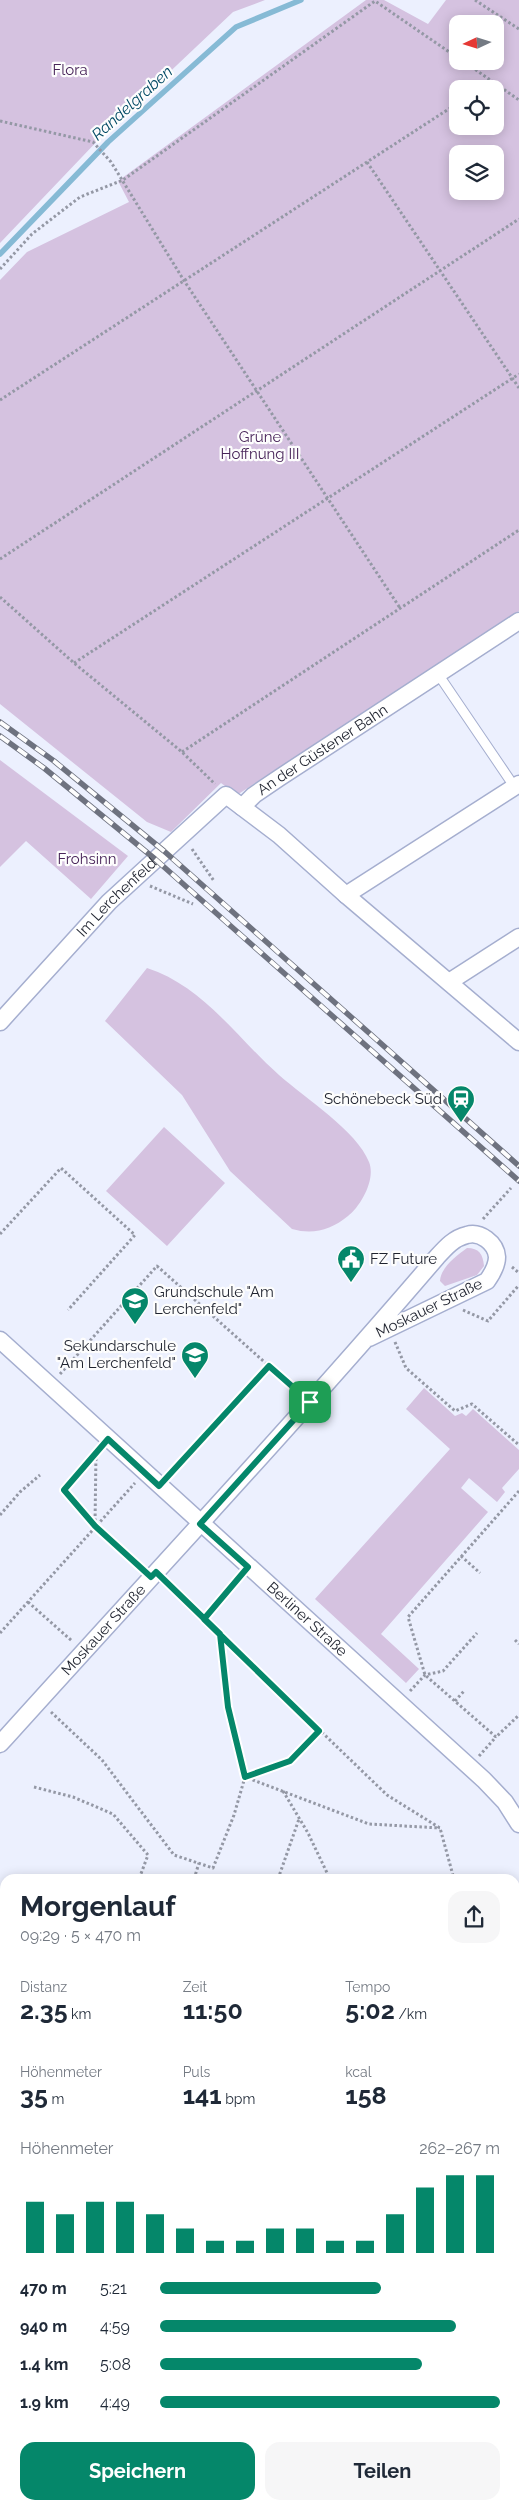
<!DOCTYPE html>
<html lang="de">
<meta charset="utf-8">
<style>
body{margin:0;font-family:Raleway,sans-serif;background:#f6f6f7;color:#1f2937;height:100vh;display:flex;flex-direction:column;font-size:19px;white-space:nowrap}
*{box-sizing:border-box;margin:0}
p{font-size:16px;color:#747a83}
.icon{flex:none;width:28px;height:28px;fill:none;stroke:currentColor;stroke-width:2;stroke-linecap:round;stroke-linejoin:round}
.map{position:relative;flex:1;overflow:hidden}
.side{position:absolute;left:0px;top:1874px;width:520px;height:636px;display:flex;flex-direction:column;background:#fff;border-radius:15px 15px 0 0;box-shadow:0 2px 12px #0003}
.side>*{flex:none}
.needle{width:32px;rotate:266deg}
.buttons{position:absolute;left:449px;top:15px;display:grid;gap:10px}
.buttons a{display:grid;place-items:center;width:55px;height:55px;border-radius:10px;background:#fff;box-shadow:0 2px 12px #0003;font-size:25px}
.pin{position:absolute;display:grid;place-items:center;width:42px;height:42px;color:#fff;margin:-21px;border-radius:10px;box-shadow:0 2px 8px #0006}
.round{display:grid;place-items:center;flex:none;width:52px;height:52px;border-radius:15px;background:#f6f6f7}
.head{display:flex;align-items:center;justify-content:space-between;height:85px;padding:0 20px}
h1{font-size:28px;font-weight:700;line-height:38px}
.stats{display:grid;grid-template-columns:repeat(3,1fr);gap:8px;height:85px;padding:5px 20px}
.stats div{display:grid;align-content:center}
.stats b{font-size:25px;font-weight:700}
.stats small{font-size:14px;font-weight:400}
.stats p{font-size:14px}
.chart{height:140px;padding:10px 20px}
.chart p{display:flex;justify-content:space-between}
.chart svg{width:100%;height:90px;margin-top:5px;stroke:#05876a;stroke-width:6}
.button{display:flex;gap:10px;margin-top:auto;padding:10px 20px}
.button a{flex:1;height:58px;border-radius:15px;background:#05876a;color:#fff;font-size:20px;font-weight:700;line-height:58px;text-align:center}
.button a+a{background:#f6f6f7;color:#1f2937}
ul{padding:0 20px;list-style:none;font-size:16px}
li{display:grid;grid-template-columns:80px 60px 1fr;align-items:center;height:38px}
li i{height:12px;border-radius:6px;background:#05876a}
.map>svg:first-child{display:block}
.green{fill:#d5c2e0;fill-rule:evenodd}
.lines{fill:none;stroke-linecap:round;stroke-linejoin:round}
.stream{stroke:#86bad5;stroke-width:5.5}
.lane-casing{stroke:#a5aecf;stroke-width:11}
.street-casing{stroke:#a5aecf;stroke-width:19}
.path{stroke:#9498a5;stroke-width:3;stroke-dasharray:2.5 2.5;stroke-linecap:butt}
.lane{stroke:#fff;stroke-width:9}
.street{stroke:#fff;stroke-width:16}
.rail-casing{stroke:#6e727f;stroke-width:5.5}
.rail{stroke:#fdfdfd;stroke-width:4;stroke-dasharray:11;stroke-linecap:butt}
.route-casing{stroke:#fff;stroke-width:10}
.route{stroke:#05876a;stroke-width:6}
.labels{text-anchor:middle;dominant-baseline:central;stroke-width:4.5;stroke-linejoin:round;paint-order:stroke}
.park-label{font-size:15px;fill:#482459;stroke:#fdfdfd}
.street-label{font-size:15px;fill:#1f232f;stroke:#fdfdfd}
.poi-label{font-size:15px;fill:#1f232f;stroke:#fdfdfd;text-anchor:end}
.water-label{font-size:16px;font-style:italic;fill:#004964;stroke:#fdfdfd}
</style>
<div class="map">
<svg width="519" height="2509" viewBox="0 0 519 2509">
<rect width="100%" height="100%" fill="#ecf0fe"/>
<path class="green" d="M0,0H265L233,12L102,136L0,243Z
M366,0H384L428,24L446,0H519V611L237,795L221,783L171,832L147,822L0,704V280L27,252L129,202L118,181ZM458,24H495V61H458ZM458,89H495V126H458ZM458,154H495V191H458Z
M0,760L128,856L91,899L26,841L0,867Z
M147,968C203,986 237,1038 279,1075C305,1098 357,1131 369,1162C376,1179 361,1206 348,1216C331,1230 313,1235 292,1229L230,1171L182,1095L105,1021Z
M164,1127L225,1183L167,1246L106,1191Z
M467,1248C479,1248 483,1254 484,1266L477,1275L445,1286L440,1281C441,1267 456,1256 467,1248Z
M424,1388L455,1416L462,1413L466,1416L473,1409L519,1450V1469L502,1488L505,1492L497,1502L469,1478L461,1488L488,1512L381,1634L419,1669L406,1683L315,1599L450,1449L406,1409Z
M519,2074V2228H515V2085Z
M1,2269L5,2270V2345L0,2343Z
M519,2304V2486L515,2509H499L484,2505H515V2327Z"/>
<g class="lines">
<path class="stream" d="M0,254L108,142L236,27L301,0"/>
<g class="lane-casing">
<path id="lane" d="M438,674L516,789"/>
</g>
<g class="street-casing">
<g id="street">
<path id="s1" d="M242,807L254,795L279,778L519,621"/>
<path d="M346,895L519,784"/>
<path d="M449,982L519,937"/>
<path id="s2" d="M0,1022L109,902L226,795L279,835L346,895L519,1042"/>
<path id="s3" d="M0,1340L484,1780L505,1802L519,1824"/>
<path id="s4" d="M0,1744C146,1582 295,1423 437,1257C446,1247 454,1238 467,1235C480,1231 496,1243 497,1257C497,1266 492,1274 487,1281L369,1338"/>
<path d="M515,2020L519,2009"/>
<path d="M0,2072L5,2075"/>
<path d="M515,2244L519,2245"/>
<path d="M0,2482L5,2484"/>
<path d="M64,2505L75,2509"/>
<path d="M329,2509L332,2505"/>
</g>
</g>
<path class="path" d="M475,0L519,29
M463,61L519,100
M479,89L491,81
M0,121L93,142L111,162L183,279L400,608
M367,162L519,388
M0,269L32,234L80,197L123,180L375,1L458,58
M0,400L458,103
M0,559L519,219
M0,597L74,663L182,752L215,784
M74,663L519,374
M182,752L519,530
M192,849L214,881
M150,886L193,904
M483,1219L511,1188
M0,1234L61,1168L135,1235L68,1310
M512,1267L519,1273
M463,1310L488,1321L519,1285
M395,1342L406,1368L455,1411L472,1404L519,1445
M60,1374L157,1266L298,1392
M97,1450L64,1490L95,1526L140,1566
M170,1475L269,1366
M519,1491L408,1617L425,1675L496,1737L519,1715
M0,1515L20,1492L40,1475
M95,1526L96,1452
M461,1556L480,1573
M167,1583L387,1795L440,1828L454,1879
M28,1602L72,1641
M204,1619L239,1577
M0,1633L135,1483
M220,1635L228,1707L245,1777L290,1761L319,1731
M515,1640L519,1644
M410,1691L425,1675L443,1671L477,1633
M455,1701L465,1690
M51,1712L102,1760L174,1855L213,1868L234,1815L245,1777L369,1824L440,1828
M479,1756L496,1737
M34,1787L73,1797L113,1814L148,1855L139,1879
M283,1791L308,1833L330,1879
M194,1879L199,1863
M278,1879L299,1819
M0,2106L5,2108
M0,2182L5,2183
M0,2229L5,2242
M0,2281L5,2266
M0,2338L5,2339
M0,2406L5,2408
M515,2422L519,2399
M499,2509L500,2505"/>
<use href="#lane" class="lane"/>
<use href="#street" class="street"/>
<g class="rail-casing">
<path id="rail" d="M0,722L54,761L164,851L519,1166
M0,736L44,768L155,859L519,1181"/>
</g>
<use href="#rail" class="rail"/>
</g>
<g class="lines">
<g class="route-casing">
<path id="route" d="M310,1402L269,1366L159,1486L108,1439L64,1490L95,1526L151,1577L156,1572L220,1634L228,1707L245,1777L290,1761L319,1731L204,1619L248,1567L200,1524L310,1402"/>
</g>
<use href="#route" class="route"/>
</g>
<defs>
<g id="station-pin" transform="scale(1.4375)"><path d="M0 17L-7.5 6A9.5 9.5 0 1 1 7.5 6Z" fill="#05876a" stroke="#fdfdfd"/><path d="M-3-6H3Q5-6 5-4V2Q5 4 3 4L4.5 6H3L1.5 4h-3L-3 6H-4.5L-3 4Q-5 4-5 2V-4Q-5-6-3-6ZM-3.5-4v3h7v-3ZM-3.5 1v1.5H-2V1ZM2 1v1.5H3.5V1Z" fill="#fff"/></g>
<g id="civic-pin" transform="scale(1.4375)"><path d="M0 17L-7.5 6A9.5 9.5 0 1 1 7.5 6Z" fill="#05876a" stroke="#fdfdfd"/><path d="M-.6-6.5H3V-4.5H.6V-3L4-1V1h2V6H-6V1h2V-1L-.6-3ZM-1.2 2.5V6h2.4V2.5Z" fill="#fff"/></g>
<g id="school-pin" transform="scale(1.4375)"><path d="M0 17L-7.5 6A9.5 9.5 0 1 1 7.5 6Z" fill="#05876a" stroke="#fdfdfd"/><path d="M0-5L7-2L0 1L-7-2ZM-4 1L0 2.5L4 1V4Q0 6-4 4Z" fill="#fff"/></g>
</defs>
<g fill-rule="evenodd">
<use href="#station-pin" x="461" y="1099"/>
<use href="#civic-pin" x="351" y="1259"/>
<use href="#school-pin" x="135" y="1301"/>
<use href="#school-pin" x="195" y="1355"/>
</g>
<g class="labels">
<g class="park-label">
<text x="70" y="70">Flora</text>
<text x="260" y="437">Grüne<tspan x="260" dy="17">Hoffnung III</tspan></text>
<text x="87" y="859">Frohsinn</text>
</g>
<g class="street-label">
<text stroke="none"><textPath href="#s1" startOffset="99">An der Güstener Bahn</textPath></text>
<text stroke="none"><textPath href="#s2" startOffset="171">Im Lerchenfeld</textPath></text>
<text transform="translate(429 1308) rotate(-26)">Moskauer Straße</text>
<text stroke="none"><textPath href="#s3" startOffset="415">Berliner Straße</textPath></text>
<text stroke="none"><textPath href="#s4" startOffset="154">Moskauer Straße</textPath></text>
</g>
<g class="poi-label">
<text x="442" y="1099">Schönebeck Süd</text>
<text x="370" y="1259" text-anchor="start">FZ Future</text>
<text x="154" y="1292" text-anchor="start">Grundschule "Am<tspan x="154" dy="17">Lerchenfeld"</tspan></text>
<text x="176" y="1346">Sekundarschule<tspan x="176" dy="17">"Am Lerchenfeld"</tspan></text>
</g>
<g class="water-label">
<text transform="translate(132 103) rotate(-42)">Randelgraben</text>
</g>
</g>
</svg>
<div class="buttons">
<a><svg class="needle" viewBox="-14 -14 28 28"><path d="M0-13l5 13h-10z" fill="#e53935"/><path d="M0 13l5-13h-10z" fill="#747a83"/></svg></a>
<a><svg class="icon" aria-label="locate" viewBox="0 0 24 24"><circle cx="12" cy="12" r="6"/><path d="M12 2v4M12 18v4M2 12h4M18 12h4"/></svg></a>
<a><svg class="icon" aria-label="layers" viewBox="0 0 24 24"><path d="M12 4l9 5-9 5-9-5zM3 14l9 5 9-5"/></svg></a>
</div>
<div class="pin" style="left:310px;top:1402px;background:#1e9e55"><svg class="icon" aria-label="arrive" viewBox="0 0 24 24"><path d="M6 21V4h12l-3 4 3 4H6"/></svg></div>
<section class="side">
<div class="head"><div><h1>Morgenlauf</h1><p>09:29 · 5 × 470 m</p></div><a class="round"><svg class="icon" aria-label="share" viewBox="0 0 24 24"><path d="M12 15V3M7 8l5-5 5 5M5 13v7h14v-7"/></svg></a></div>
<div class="stats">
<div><p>Distanz</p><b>2.35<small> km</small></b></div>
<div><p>Zeit</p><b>11:50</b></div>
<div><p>Tempo</p><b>5:02<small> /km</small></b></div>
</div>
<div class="stats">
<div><p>Höhenmeter</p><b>35<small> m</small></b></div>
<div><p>Puls</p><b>141<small> bpm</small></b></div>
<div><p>kcal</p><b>158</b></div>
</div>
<div class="chart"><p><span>Höhenmeter</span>262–267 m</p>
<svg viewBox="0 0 160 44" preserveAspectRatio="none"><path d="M5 44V19M15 44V25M25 44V19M35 44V19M45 44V25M55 44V32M65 44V38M75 44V38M85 44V32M95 44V32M105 44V38M115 44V38M125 44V25M135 44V12M145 44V6M155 44V6"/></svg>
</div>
<ul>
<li><b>470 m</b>5:21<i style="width:65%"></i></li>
<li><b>940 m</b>4:59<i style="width:87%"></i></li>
<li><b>1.4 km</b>5:08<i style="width:77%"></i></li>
<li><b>1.9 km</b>4:49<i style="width:100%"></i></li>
</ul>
<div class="button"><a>Speichern</a><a>Teilen</a></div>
</section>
</div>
